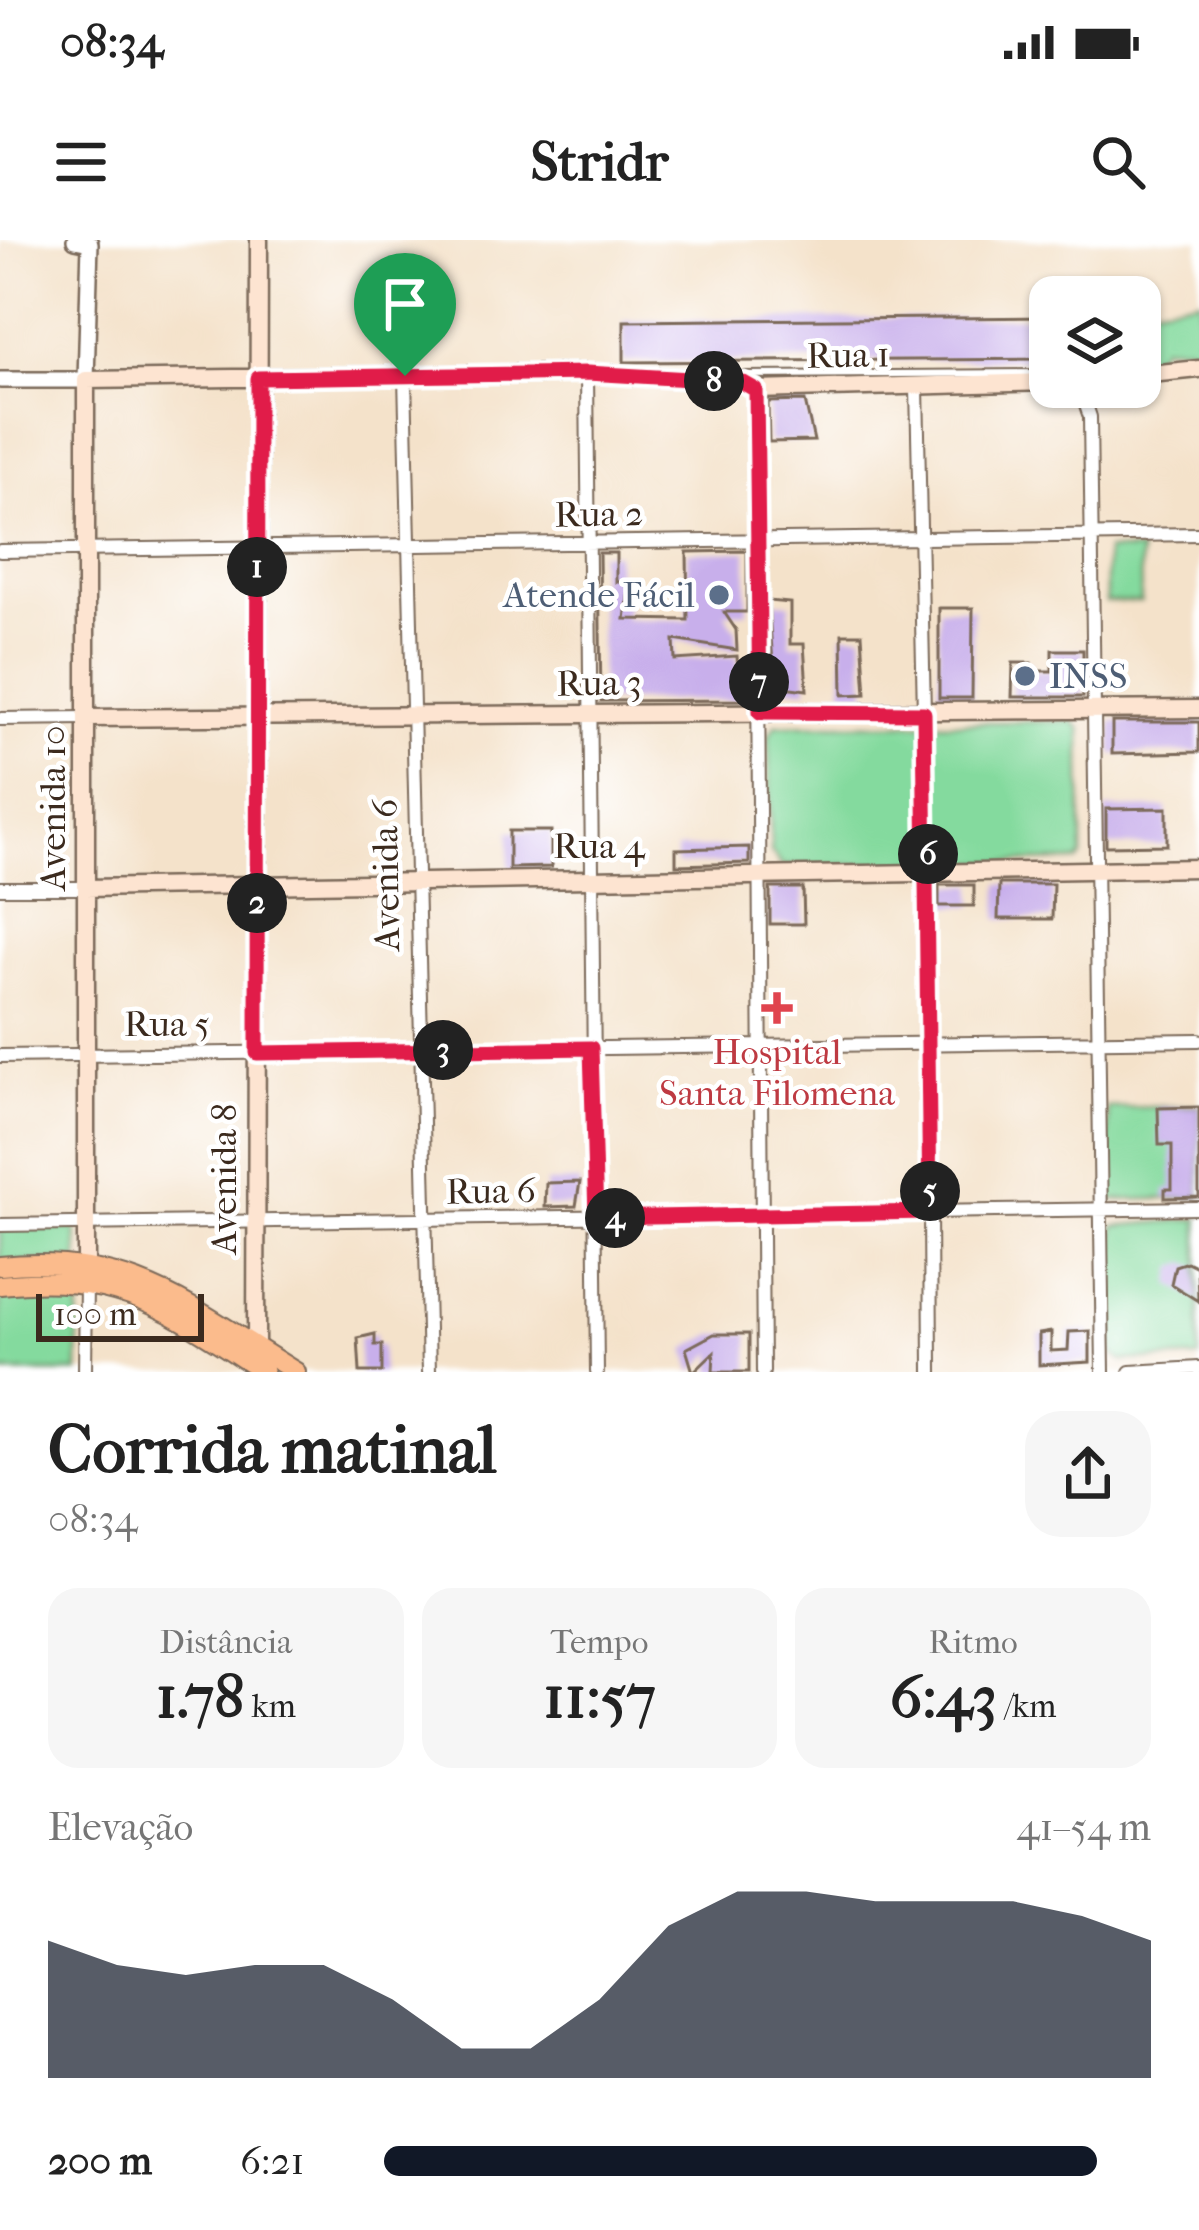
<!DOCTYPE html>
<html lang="pt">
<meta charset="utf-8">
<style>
body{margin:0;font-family:"IM FELL French Canon",serif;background:#f6f6f6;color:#222;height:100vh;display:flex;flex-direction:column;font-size:45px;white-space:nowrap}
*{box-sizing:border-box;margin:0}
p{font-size:39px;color:#767676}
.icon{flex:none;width:66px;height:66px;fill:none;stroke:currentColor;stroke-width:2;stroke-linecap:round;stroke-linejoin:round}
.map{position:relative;height:1132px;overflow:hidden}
.details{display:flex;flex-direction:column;background:#fff;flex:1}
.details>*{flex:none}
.controls{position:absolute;left:1029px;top:36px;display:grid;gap:24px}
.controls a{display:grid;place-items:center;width:132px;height:132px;border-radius:24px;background:#fff;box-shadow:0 3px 9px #0004;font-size:60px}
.scale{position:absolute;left:36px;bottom:30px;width:168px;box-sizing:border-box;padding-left:12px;border:6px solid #3b2a1e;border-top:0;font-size:33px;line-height:42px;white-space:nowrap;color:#3b2a1e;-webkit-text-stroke:9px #fff;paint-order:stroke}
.pin{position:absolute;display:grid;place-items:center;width:102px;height:102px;color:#fff;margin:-123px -51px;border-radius:50% 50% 50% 0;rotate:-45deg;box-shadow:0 0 12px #0007}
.pin .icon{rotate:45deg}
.km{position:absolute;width:60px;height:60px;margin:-30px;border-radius:50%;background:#222;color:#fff;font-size:33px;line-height:60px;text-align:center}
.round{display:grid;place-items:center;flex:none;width:126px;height:126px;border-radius:36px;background:#f6f6f6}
.head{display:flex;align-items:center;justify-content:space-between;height:204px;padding:0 48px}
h1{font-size:66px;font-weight:700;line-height:90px}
.metrics{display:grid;grid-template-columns:repeat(3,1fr);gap:18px;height:204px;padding:12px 48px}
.metrics div{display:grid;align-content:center;border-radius:30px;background:#f6f6f6;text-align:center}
.metrics b{font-size:60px;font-weight:700}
.metrics small{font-size:33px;font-weight:400}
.metrics p{font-size:33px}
.chart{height:336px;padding:24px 48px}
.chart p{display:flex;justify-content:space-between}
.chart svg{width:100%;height:216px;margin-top:12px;fill:#111827;opacity:.7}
ul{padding:0 48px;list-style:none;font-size:39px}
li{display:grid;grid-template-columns:192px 144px 1fr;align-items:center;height:90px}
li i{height:30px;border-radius:15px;background:#111827}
.status{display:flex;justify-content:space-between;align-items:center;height:84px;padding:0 60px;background:#fff;direction:ltr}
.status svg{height:33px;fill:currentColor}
header{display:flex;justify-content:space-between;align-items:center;height:156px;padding:0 48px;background:#fff;font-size:54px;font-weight:700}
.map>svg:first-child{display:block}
.green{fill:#84da9e;stroke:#60825e;stroke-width:3}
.building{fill:#c8afeb}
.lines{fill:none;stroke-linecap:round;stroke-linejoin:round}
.service-casing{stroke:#7c6a5a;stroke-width:10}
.minor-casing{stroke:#7c6a5a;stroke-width:16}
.tertiary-casing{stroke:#7c6a5a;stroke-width:20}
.secondary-casing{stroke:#7c6a5a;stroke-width:21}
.primary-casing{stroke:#7c6a5a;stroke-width:22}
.path{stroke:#7c6a5a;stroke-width:3;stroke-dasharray:3 9;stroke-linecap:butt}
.service{stroke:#fff;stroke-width:6}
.minor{stroke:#fff;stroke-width:12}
.tertiary{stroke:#fff;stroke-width:15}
.secondary{stroke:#fde4d1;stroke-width:16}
.primary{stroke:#fbbb8c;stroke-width:18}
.route-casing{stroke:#fff;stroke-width:24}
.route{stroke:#e11d48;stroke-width:15}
.service-dot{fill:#5c6f8a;stroke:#fff;stroke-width:4.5}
.health-dot{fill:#e0444e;stroke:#fff;stroke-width:4.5}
.labels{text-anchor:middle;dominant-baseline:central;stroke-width:9;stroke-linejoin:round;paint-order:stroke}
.street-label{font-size:36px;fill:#3b2a1e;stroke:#fff}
.service-label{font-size:36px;fill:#4e5e75;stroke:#fff;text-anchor:end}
.health-label{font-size:36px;fill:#be3a42;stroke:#fff}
</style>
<div class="status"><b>08:34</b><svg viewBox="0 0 49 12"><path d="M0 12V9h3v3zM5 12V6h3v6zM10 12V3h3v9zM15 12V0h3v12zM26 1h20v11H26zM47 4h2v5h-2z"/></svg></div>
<header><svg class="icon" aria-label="menu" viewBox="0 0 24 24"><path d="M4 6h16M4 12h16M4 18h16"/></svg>Stridr<svg class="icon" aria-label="search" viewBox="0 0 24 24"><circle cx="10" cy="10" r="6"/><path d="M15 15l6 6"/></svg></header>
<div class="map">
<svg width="1199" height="1132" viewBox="0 0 1199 1132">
<rect width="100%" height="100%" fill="#fff"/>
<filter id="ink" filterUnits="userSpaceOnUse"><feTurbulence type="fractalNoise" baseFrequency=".00833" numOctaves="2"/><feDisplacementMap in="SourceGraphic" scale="24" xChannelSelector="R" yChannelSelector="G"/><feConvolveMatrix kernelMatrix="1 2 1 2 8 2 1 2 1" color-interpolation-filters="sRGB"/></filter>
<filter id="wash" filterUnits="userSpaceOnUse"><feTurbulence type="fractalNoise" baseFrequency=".004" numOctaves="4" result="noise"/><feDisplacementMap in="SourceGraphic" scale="48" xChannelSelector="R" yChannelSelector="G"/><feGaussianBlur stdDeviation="2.7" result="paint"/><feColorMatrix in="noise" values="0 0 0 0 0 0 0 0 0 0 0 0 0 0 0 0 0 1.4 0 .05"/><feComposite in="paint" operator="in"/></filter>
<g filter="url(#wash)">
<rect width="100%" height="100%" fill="#f4e2ca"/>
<path class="green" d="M1199,59V114L1190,106H1162L1154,115L1140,116V69Z
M1106,311H1140L1141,362H1106Z
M1073,481L1081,489L1082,616L1077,621L782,626L771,612L769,495L776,485Z
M1199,866V958L1110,960L1108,868Z
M1199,979V1118L1122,1121L1113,1114L1114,986Z
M76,988L78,1020L0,1023V989Z
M79,1049L78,1132H0V1052Z"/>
<g id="blocks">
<path class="building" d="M1050,77V119L624,122V81Z
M805,161L814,201L769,202L768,162Z
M747,311V372H724L736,390L737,410L674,400L675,420L737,416L738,431H746V460L601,461L599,313H616V342H630L625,379L688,380L687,312Z
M768,361L790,363V404H804L807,450L775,446Z
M939,368H973L972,458H939Z
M842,394H862L866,454L843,455Z
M1052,410H1083V457H1012L1013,423H1031V431H1052Z
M1112,482H1199V512L1112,514Z
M1167,568V605L1106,606V569Z
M509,591H551V627L509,628Z
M749,607V623L676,625V609Z
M999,644H1053L1052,679H998Z
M939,645H974V666H939Z
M770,648H803L804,684H770Z
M1199,867V957L1165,958V949H1172V905H1159L1158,868Z
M580,942L576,966L545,967L546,943Z
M1187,1022L1197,1027L1198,1061L1171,1044L1175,1026Z
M1090,1091V1122L1039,1125V1094L1051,1092V1111L1068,1110L1069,1092Z
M375,1094V1105H382V1132H360L358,1098Z
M714,1094H749V1132H713L714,1112L693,1132L686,1109Z"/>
</g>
</g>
<g filter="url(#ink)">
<use href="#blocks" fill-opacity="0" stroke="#7c6a5a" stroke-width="3"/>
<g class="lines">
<g class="service-casing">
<path id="service" d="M742,135L1050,133"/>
</g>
<g class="minor-casing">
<path id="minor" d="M587,133L597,1132
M405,136L429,1132
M917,147L924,473
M1080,147L1090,177L1103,1132
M756,150L763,1132
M0,311L1199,294
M0,479L86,478
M928,633L931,1132
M0,648H86
M0,816L1199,800
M0,985L1199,968
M85,1132L86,1043
M1130,1132L1199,1128"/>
</g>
<g class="tertiary-casing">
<path id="tertiary" d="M0,140H86L90,3L75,0"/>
</g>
<g class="secondary-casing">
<path id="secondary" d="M1140,135L1199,129
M86,478L1199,469
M86,648L1199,628
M86,1041V140L587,133L742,142L756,150L1050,142
M256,1115L259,0"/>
</g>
<g class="primary-casing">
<path id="primary" d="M0,1026C131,1012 190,1067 296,1132
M0,1045C122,1032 165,1069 264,1132"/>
</g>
<path class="path" d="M925,487L928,621"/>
<use href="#service" class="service"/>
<use href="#minor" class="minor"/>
<use href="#tertiary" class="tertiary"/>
<use href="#secondary" class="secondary"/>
<use href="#primary" class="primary"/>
</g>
</g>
<g class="lines" filter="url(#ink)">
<g class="route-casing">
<path id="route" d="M587,133L742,142L756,150L760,472L924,473L930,972L596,978L591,808L257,813L258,138Z"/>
</g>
<use href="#route" class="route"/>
</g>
<g class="service-dot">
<circle cx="719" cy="355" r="12"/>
<circle cx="1025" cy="436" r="12"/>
</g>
<path class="health-dot" d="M771 750h12v12h12v12h-12v12h-12v-12h-12v-12h12z"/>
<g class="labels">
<g class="street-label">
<text transform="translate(848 115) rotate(-1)">Rua 1</text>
<text transform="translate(599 274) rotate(-1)">Rua 2</text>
<text transform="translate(599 443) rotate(-1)">Rua 3</text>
<text transform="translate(53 568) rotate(-90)">Avenida 10</text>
<text x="599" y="606">Rua 4</text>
<text transform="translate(386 635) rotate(-91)">Avenida 6</text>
<text x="167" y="784">Rua 5</text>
<text transform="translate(224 939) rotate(-90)">Avenida 8</text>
<text transform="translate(491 951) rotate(-1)">Rua 6</text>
</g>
<g class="service-label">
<text x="695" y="355">Atende Fácil</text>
<text x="1049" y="436" text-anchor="start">INSS</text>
</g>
<g class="health-label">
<text x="777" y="812">Hospital<tspan x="777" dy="41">Santa Filomena</tspan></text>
</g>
</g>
</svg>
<div class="controls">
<a><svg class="icon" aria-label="layers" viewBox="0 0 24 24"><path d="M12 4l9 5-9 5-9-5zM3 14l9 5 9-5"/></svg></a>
</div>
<div class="scale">100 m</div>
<div class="pin" style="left:405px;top:136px;background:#1e9e55"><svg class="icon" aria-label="arrive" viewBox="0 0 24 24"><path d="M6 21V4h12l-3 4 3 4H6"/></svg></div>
<b class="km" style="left:257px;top:327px">1</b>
<b class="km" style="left:257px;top:663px">2</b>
<b class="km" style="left:443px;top:810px">3</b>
<b class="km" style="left:615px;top:978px">4</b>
<b class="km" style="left:930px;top:951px">5</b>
<b class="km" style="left:928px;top:614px">6</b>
<b class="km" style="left:759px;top:442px">7</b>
<b class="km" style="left:714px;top:141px">8</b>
</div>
<section class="details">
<div class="head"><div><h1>Corrida matinal</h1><p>08:34</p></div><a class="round"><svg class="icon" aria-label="share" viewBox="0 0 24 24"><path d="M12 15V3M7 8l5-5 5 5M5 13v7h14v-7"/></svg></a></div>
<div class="metrics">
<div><p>Distância</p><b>1.78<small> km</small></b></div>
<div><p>Tempo</p><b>11:57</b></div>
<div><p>Ritmo</p><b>6:43<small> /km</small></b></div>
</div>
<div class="chart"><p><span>Elevação</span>41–54 m</p>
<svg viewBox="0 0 160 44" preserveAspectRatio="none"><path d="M0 44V16L10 21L20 23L30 21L40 21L50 28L60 38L70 38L80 28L90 13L100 6L110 6L120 8L130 8L140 8L150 11L160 16V44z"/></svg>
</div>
<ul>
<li><b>200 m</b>6:21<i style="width:93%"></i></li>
</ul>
</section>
